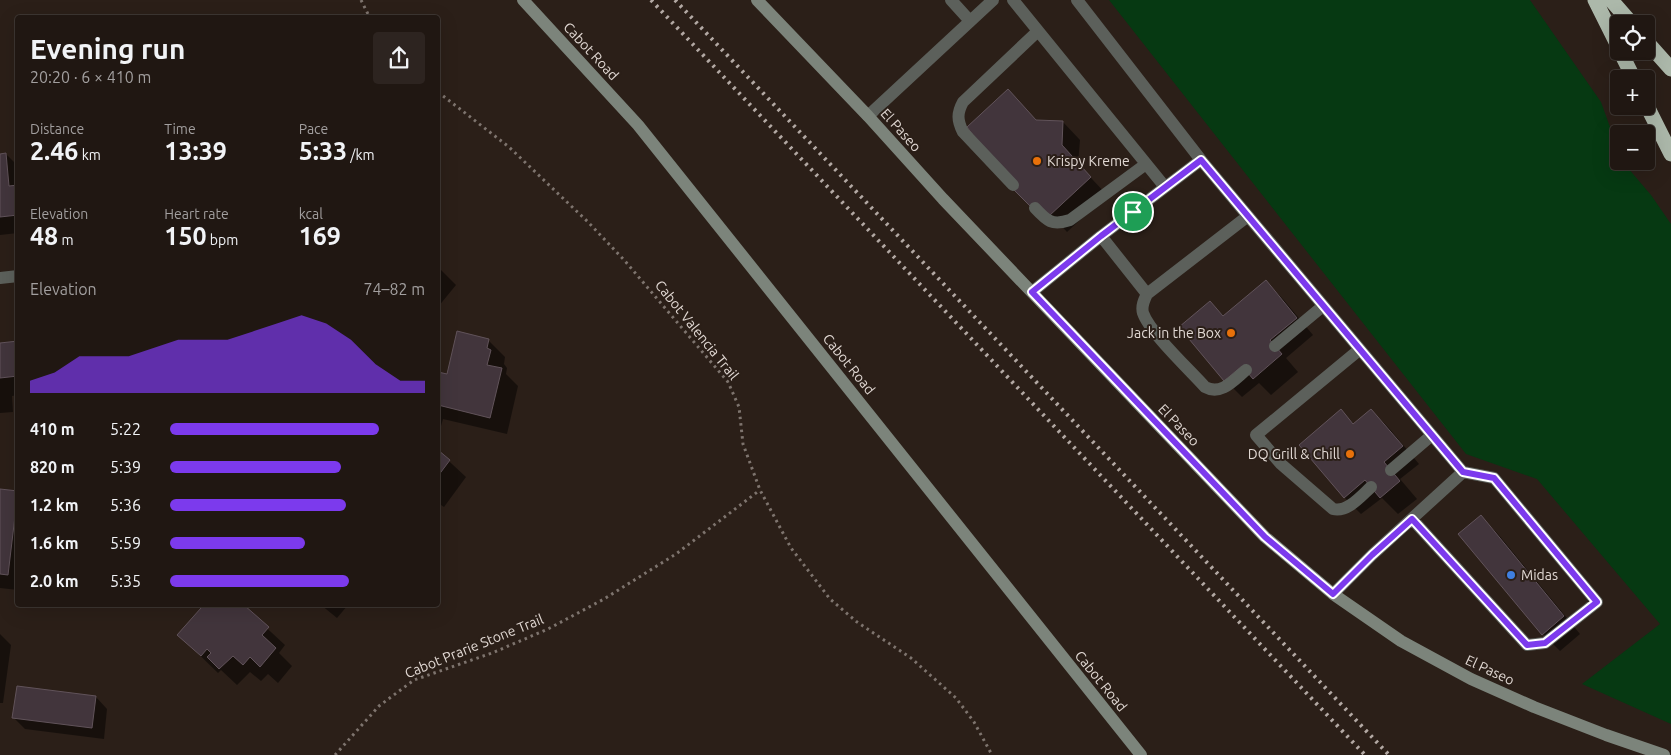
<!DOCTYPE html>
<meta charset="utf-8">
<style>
body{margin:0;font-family:Ubuntu,sans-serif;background:#2d2420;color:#f1f3f6;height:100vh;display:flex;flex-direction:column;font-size:19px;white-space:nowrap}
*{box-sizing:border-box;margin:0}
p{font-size:16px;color:#a29f9f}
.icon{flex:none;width:28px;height:28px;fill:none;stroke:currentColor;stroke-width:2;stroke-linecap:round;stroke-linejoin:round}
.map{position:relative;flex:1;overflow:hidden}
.details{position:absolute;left:15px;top:15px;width:425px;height:592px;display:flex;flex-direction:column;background:#201712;border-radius:5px;box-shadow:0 5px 20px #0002,0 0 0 1px #3d3632}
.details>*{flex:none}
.buttons{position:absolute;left:1610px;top:15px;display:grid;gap:10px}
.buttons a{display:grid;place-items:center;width:45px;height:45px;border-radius:5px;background:#201712;box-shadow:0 5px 20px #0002,0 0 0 1px #3d3632;font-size:25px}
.pin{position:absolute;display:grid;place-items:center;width:42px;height:42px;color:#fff;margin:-21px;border:2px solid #fff;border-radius:50%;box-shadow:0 1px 5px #0007}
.round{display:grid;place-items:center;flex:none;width:52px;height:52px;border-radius:5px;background:#2d2420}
.head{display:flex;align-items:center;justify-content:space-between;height:85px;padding:0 15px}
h1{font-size:28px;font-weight:700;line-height:38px}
.stats{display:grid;grid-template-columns:repeat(3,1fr);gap:8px;height:85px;padding:5px 15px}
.stats div{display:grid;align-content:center}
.stats b{font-size:25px;font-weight:700}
.stats small{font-size:14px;font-weight:400}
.stats p{font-size:14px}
.chart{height:140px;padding:10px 15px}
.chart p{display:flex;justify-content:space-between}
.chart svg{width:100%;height:90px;margin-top:5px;fill:#7c3aed;opacity:.7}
ul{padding:0 15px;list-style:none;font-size:16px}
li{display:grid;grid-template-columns:80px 60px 1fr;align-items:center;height:38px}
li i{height:12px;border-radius:6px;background:#7c3aed}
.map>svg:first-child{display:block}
.green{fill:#063912}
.shadow{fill:#0007}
.building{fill:#42353c;stroke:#61535a}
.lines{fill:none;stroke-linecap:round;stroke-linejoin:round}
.path{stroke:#7e746e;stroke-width:3;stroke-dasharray:2.5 4;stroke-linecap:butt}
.lane{stroke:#5c605b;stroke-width:12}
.street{stroke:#5c605b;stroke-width:12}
.secondary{stroke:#7c847b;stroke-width:12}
.highway{stroke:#acb8aa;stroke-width:15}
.rail{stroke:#b3a9a4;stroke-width:4;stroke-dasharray:2.5 5;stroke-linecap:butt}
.route-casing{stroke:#fff;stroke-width:10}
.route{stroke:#7c3aed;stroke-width:6}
.food-dot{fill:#e8710a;stroke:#2b1f18;stroke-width:2}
.shop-dot{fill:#3f7fe0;stroke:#2b1f18;stroke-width:2}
.labels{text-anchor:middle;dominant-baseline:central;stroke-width:4;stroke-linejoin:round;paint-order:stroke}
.street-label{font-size:14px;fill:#e1d8d3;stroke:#2b1f18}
.poi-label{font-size:14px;fill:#e1d8d3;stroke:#2b1f18;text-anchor:start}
</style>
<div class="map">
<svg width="1671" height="755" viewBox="0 0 1671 755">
<rect width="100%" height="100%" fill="#2b1f18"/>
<path class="green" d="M1109,0H1530L1601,102L1619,152V161H1622L1651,195L1671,224V724L1582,684L1660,624L1537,479L1466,454Z"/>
<path class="shadow" d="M1037,121L1063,122L1080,140L1078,164L1107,195L1067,232L1056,220L1050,226Z
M6,154L18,166V233L0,235V155Z
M438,267L456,285L438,307Z
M1266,282L1283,299L1313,335L1286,358L1298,372L1271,395L1259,383L1242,397L1225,380L1210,302L1224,316Z
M488,340L505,357L504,364L507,368L506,374L518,386L507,434L443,419L441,426L438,425V371L442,375L447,376Z
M18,343V395L12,396L13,412L0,413V345Z
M1371,410L1388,427L1419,464L1400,479L1417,499L1398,514L1382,498L1361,514L1344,497L1341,411L1354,424Z
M438,451L466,477L444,507L441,505L438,510Z
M0,490L18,492V590L0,588Z
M1481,517L1498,534L1580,634L1560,651L1543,634Z
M199,605H242L285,645L279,653L292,666L278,683L268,674L261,681L250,672L237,685L221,670L218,673L179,635L202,608Z
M321,605H348L337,618Z
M0,634L11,645L3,703H0Z
M96,697L107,709L104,739L25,729L14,718Z"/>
<path class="building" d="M1008,89L1036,120L1063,121L1062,145L1091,177L1049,216L1033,209L1011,187L967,127Z
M6,153L9,186L18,185V215L0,217V154Z
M1266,280L1297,318L1270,340L1282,354L1253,379L1242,366L1224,381L1179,327L1210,301L1223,316Z
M457,331L489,339L487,348L491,350L487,365L502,368L490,418L438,405V369V372L447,374Z
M18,341V376L0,378V343Z
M1341,409L1353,424L1371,409L1403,446L1384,462L1400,481L1380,498L1365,480L1344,498L1299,445Z
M438,450L450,460L438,476Z
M0,489L18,491L8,575L0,574Z
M1481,515L1564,616L1542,635L1458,534Z
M198,605H244L269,627L262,635L276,648L260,667L250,657L243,665L233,656L219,669L207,657L211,653L207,649L201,656L177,635L201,608Z
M17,686L96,696L92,728L12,718Z"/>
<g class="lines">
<path class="path" d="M361,0L370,18
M438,92L509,147L588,222L625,261L728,382L739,407L743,444L760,490L791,548L830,599L857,622L911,658L956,698L974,722L992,755
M335,755L379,706L414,680L492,653L548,629L604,599L676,554L760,490"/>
<path class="lane" d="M951,0L970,21
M1013,0L1165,187
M1077,0L1201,160
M868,116L993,0
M1013,185L963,132C957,120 957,113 963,102L1038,31
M1035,208C1047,221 1052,226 1070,220L1146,164
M1101,236L1147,294L1248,216
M1032,292L1101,236L1201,160L1463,472L1372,555L1333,594
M1147,294C1144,300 1141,306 1143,313C1150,333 1190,370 1205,387C1221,396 1234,380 1246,370
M1275,346L1323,306
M1359,350L1256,435L1281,464L1333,509C1347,513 1361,496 1371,487
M1391,470L1432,435
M1412,519L1527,645L1545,643L1597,602L1494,478L1463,472"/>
<path class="street" d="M0,278L18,276"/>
<path class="secondary" d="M523,0L638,125L1141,755
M757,0L868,116L943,199L1265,537L1333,594L1401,641L1471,679L1534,707L1606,735L1664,755"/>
<path class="highway" d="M1595,0L1619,48
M1611,0L1632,24
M1646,41L1671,69
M1620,51L1634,79
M1646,104L1671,154"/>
<path class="rail" d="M651,0L1365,755
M675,0L1389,755"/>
</g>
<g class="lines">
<g class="route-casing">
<path id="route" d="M1201,160L1463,472L1494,478L1597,602L1545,643L1527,645L1412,519L1372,555L1333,594L1265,537L1032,292L1101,236Z"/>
</g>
<use href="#route" class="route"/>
</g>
<g class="food-dot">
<circle cx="1037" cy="161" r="5"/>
<circle cx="1231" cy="333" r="5"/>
<circle cx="1350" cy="454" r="5"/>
</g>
<circle class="shop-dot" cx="1511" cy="575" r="5"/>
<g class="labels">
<g class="street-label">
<text transform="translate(591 51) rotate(47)">Cabot Road</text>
<text transform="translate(901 130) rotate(48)">El Paseo</text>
<text transform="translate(697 330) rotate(51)">Cabot Valencia Trail</text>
<text transform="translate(849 364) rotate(51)">Cabot Road</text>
<text transform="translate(1179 425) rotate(46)">El Paseo</text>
<text transform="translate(474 646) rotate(-22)">Cabot Prarie Stone Trail</text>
<text transform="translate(1490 670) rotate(25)">El Paseo</text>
<text transform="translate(1101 681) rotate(51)">Cabot Road</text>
</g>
<g class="poi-label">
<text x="1047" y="161">Krispy Kreme</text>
<text x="1221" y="333" text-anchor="end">Jack in the Box</text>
<text x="1340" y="454" text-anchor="end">DQ Grill &amp; Chill</text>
<text x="1521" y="575">Midas</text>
</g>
</g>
</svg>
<div class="buttons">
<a><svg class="icon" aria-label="locate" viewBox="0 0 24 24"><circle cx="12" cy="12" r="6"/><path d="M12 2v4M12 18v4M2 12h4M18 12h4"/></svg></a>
<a>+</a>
<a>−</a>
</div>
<div class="pin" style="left:1133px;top:212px;background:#1e9e55"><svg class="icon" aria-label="arrive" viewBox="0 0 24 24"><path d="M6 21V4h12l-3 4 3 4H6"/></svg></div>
<section class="details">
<div class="head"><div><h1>Evening run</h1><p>20:20 · 6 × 410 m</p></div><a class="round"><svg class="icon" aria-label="share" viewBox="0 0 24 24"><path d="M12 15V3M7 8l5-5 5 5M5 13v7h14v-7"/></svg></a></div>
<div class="stats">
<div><p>Distance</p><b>2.46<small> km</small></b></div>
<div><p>Time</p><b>13:39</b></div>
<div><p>Pace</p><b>5:33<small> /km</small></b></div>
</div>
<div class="stats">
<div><p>Elevation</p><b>48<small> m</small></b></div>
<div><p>Heart rate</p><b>150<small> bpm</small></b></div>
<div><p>kcal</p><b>169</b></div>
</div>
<div class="chart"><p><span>Elevation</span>74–82 m</p>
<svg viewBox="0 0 160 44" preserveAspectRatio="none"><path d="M0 44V38L10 34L20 26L30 26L40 26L50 22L60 18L70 18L80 18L90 14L100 10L110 6L120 10L130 18L140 30L150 38L160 38V44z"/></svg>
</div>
<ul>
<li><b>410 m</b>5:22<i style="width:82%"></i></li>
<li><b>820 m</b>5:39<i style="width:67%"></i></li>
<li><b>1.2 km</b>5:36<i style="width:69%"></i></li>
<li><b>1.6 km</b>5:59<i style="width:53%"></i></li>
<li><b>2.0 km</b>5:35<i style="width:70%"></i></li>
</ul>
</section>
</div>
